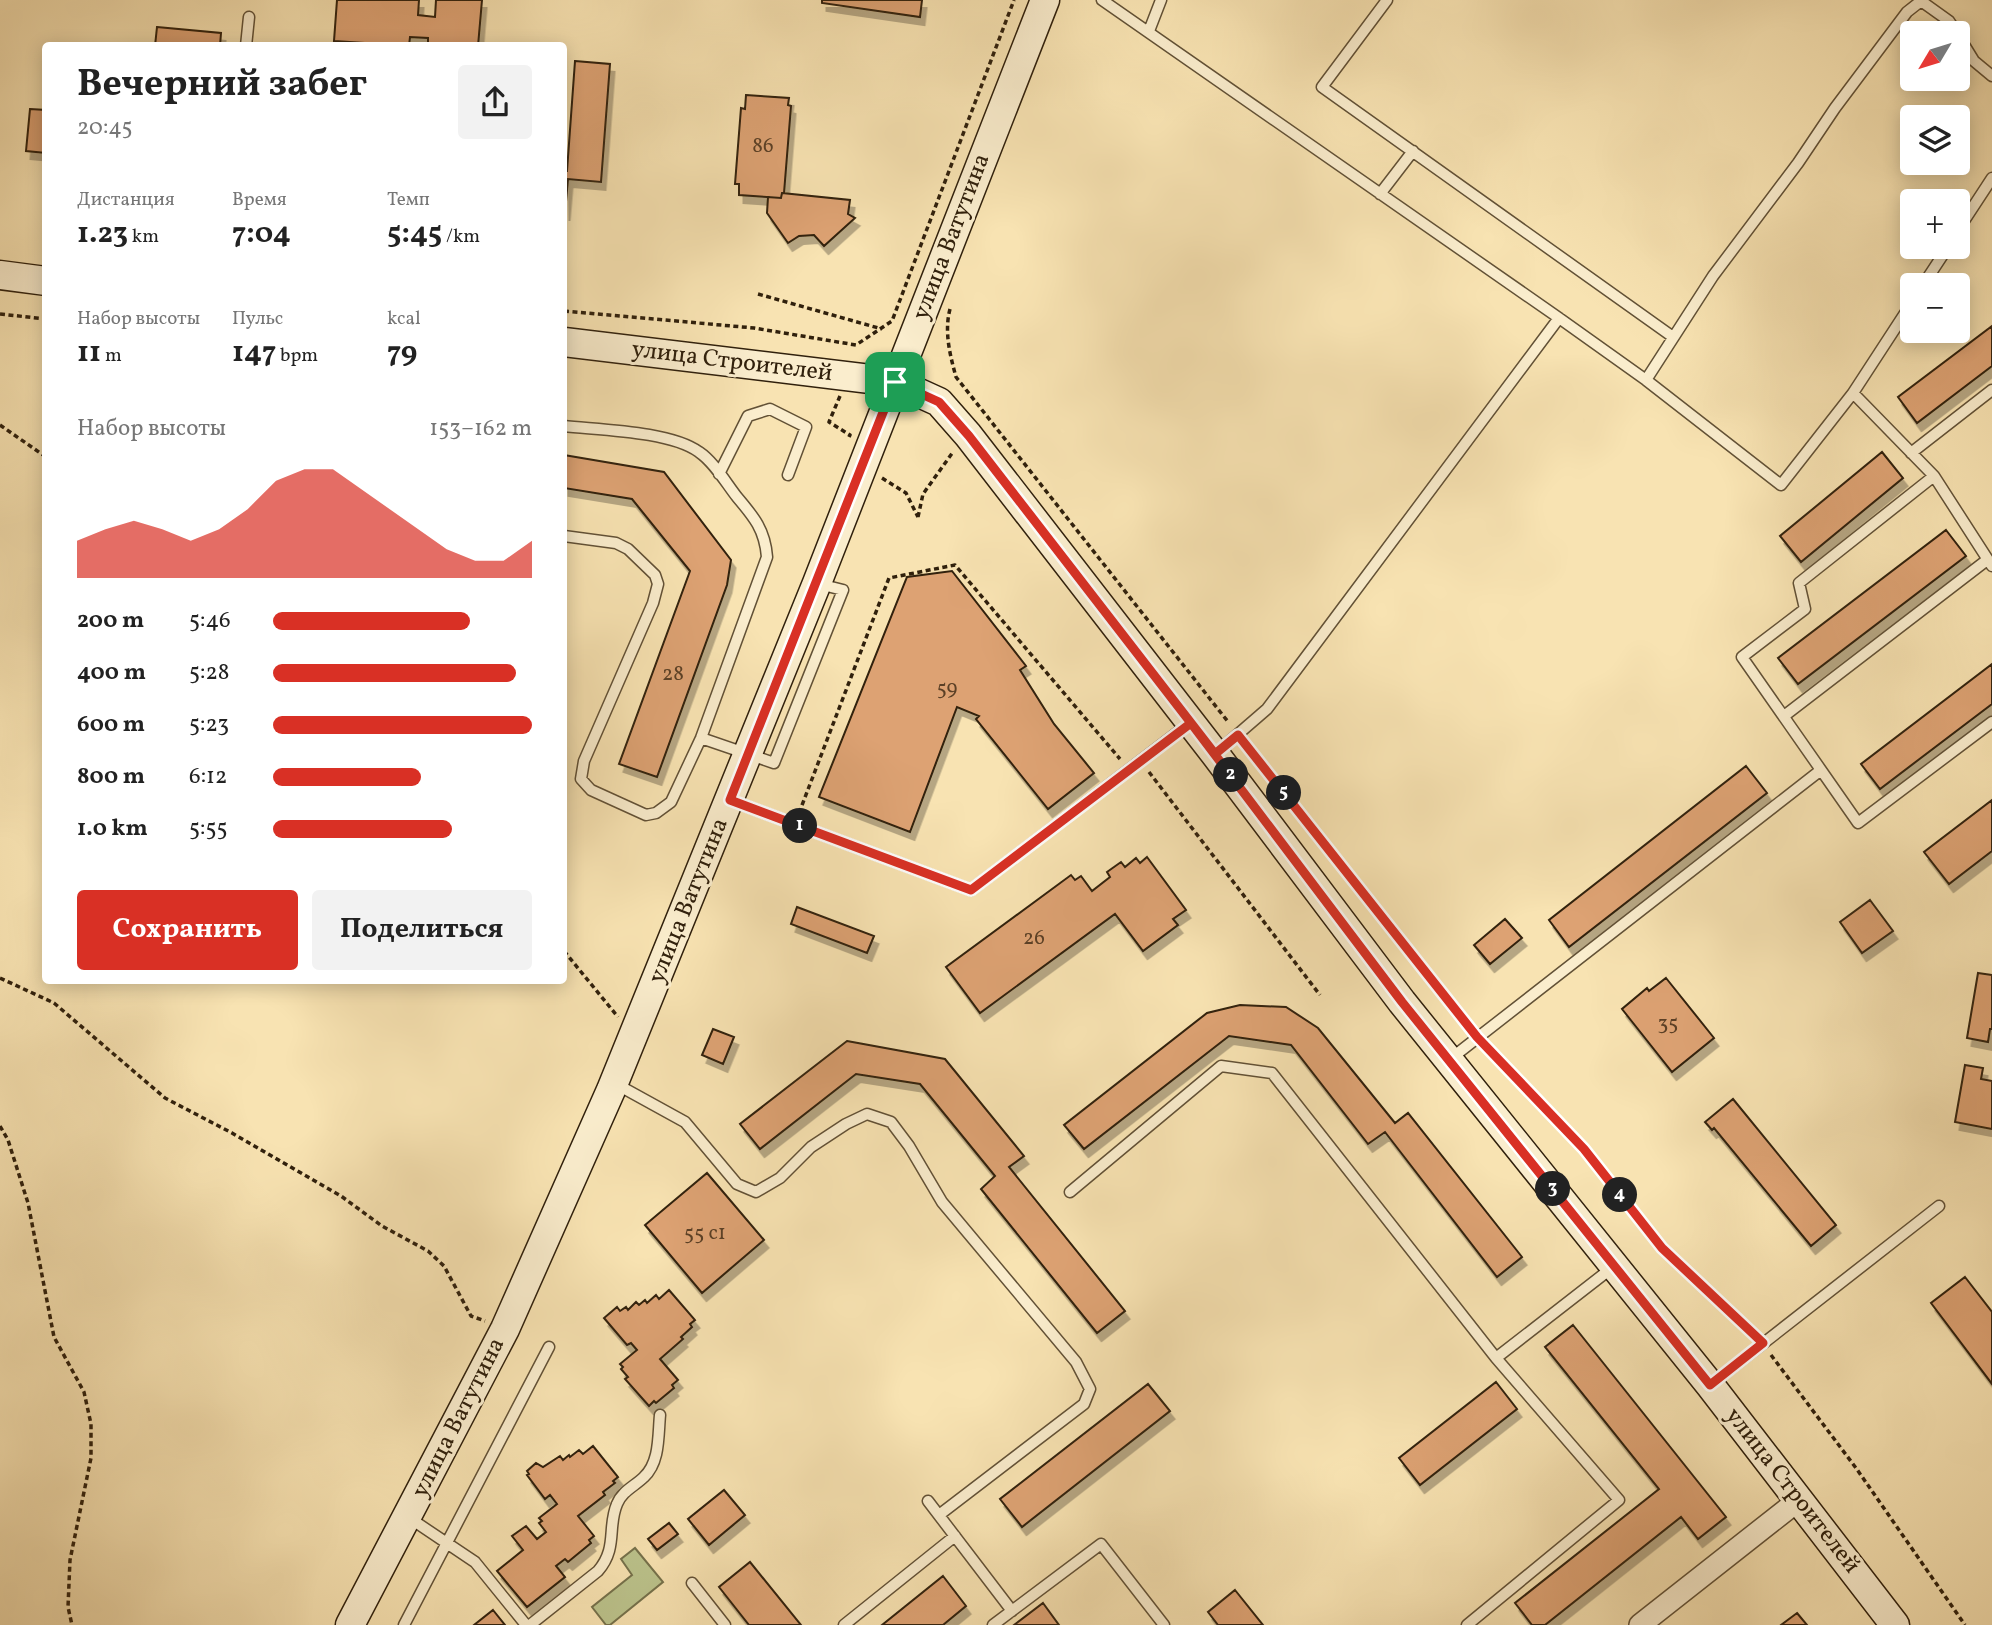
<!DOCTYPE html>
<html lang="ru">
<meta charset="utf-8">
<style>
body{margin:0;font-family:Vollkorn,serif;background:#f2f2f2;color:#222;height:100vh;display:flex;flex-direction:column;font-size:26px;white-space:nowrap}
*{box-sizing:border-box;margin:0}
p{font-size:23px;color:#767676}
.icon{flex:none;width:38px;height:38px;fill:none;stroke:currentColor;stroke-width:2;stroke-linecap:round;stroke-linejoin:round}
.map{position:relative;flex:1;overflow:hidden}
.sheet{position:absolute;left:42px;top:42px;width:525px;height:942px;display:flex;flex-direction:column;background:#fff;border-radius:7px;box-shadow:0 4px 18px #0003}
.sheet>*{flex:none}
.needle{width:46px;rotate:232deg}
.fabs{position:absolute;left:1900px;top:21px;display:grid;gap:14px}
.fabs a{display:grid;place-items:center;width:70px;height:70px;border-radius:7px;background:#fff;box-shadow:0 4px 18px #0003;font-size:35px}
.pin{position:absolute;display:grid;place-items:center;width:60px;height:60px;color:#fff;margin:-30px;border-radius:14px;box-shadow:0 4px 10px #0006}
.km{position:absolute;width:35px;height:35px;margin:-18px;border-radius:50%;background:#222;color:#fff;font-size:19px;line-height:35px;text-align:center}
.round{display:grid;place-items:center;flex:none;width:74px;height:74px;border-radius:7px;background:#f2f2f2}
.headline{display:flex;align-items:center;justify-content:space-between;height:119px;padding:0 35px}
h1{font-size:38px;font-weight:700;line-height:52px}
.stats{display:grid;grid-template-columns:repeat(3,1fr);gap:10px;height:119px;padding:7px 35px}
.stats div{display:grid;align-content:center}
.stats b{font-size:30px;font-weight:700}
.stats small{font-size:19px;font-weight:400}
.stats p{font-size:19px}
.chart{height:196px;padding:14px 35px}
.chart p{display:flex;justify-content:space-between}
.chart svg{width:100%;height:126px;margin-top:7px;fill:#d93025;opacity:.7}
.primary-button{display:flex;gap:14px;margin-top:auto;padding:14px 35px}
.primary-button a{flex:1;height:80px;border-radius:7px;background:#d93025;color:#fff;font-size:28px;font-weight:700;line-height:80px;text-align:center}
.primary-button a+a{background:#f2f2f2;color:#222}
ul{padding:0 35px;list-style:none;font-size:23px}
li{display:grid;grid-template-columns:112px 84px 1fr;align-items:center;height:52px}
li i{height:18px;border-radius:9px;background:#d93025}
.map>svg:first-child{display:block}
.green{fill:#bcc48d;stroke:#76724c;stroke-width:2}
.building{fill:#dda273;stroke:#30200c;stroke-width:2;filter:url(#shadow)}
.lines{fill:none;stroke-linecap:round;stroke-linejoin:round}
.lane-casing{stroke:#625136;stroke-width:13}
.street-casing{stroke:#625136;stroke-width:24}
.secondary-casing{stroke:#30200c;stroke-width:31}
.path{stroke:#30200c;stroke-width:3.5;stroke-dasharray:5 3.5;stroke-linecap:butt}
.lane{stroke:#faedcd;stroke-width:10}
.street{stroke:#faedcd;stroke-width:21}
.secondary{stroke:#faedcd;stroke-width:28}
.route-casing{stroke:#fff;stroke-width:14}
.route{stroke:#d93025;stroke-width:9}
.labels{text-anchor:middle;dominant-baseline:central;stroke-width:6;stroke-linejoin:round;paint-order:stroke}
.number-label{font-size:21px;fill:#5b4026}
.street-label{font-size:24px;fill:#30200c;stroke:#faedcd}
</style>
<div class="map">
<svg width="1992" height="1625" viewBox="0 0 1992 1625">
<defs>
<filter id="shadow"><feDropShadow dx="4.5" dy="8" stdDeviation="0" flood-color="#0004"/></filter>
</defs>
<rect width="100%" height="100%" fill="#f8e3b2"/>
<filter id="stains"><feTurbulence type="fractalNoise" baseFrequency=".00286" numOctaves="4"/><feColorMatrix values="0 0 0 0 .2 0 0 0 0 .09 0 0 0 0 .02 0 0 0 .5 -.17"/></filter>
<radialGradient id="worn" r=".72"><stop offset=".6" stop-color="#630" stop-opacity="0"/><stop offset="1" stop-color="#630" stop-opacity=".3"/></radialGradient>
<path class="green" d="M635,1548L663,1582L610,1625H606L592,1607L632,1575L621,1559Z"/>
<path class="building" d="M337,0H419L418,15L435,17L436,0H482L478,46H428V38L410,37L409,46H364V43L334,41Z
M822,0H922L920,17L822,3Z
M157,27L221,33L220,46H155Z
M575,61L610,64L601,182L568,179L565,213L564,171H567Z
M746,95L789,98L788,105L791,106L784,193H782L781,198L739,195V184H735L741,108L745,109Z
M30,109L46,110V153L26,151Z
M782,193L850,200L848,214L855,218L824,246L814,235L799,236L788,243L767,213L768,197L781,198Z
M1992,326V366L1917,423L1898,397Z
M1882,452L1903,478L1801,562L1780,536Z
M564,455L664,472L731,560L727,585L657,777L619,764L690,571L632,499L564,488Z
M1946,530L1966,556L1798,684L1778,658Z
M952,571L1026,666L1020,670L1054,724L1094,773L1048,809L976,719L979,716L957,707L910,832L819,797L907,577Z
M1992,664V704L1880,789L1861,764Z
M1746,766L1767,793L1569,947L1549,920Z
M1992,800V851L1949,884L1924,852Z
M1147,857L1186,910L1173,919L1178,925L1143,951L1115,914L980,1013L946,967L1071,875L1075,880L1081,876L1092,891L1110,877L1107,872L1121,862L1125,867L1136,858L1140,863Z
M1870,900L1893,931L1862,953L1840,922Z
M797,907L874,936L867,953L791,924Z
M1505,919L1522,938L1490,964L1474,945Z
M1978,973L1992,975V1029H1990L1988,1042L1967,1038Z
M1666,978L1714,1038L1672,1072L1622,1009L1647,988L1649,991Z
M1240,1005L1286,1007L1318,1028L1395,1123L1408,1113L1522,1257L1497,1277L1385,1132L1368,1144L1291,1045L1229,1036L1084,1149L1064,1125L1207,1013Z
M713,1029L734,1037L723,1064L702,1055Z
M847,1041L945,1059L1024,1156L1009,1167L1125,1311L1097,1333L981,1189L995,1176L920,1084L856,1074L760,1149L740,1124Z
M1965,1065L1983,1068L1981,1079L1992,1081V1129L1955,1122Z
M1733,1099L1836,1225L1811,1246L1714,1128L1712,1130L1705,1122Z
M707,1173L764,1240L702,1293L645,1225Z
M1965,1277L1992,1312V1384L1931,1303Z
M669,1290L695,1320L690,1324L692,1327L681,1337L683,1339L660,1359L678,1380L672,1385L674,1388L656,1403L654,1401L649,1406L625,1379L628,1377L621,1369L623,1367L620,1364L637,1350L631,1343L627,1345L604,1318L617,1307L620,1311L626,1307L628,1310L636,1302L639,1305L645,1300L647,1303L656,1295L659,1299Z
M1573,1325L1726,1517L1698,1539L1681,1517L1545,1625H1532L1515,1603L1659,1489L1545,1347Z
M1496,1382L1517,1409L1420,1485L1399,1458Z
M1148,1384L1170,1411L1022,1527L1000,1499Z
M593,1446L618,1477L613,1481L615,1483L603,1492L605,1495L578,1516L594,1536L589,1540L591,1543L568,1562L565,1559L556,1566L565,1577L527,1607L497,1571L523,1550L512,1536L526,1526L537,1539L546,1532L539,1523L542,1521L539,1518L557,1504L550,1495L545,1499L527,1475L529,1474L527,1471L536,1463L543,1467L560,1456L563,1460L569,1455L570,1457L579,1450L583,1454Z
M724,1490L745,1515L709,1545L688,1519Z
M669,1523L678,1534L657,1550L648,1539Z
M750,1562L801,1625H749L719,1587Z
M943,1576L966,1606L943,1625H882Z
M1235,1590L1263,1625H1218L1208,1612Z
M1043,1603L1059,1625H1014Z
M493,1610L505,1625H474Z
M1797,1613L1807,1625H1781Z"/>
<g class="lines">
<g class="lane-casing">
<path id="lane" d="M1102,0L1559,318L1646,380L1781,485L1853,393L1934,476L1992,566
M1387,0L1322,87L1673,337
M1149,31L1161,0
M1958,35L1974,61L1992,76
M246,46L249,17
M1380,194L1413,151
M1958,230L1992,178
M1923,285L1948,247
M1646,380L1713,276L1798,163L1835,108L1907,12L1921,1L1949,21L1957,33
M1853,393L1913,301
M564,426C600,430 670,431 699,452C714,462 726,483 737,497C754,517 765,530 767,557L701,738L671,802L656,813L646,815L591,790L581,779L584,761L653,603L658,584L655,575L628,549L616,543L564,536
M1911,453L1992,390
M719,474L748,416L770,409L806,427L788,475
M1784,716L1987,560
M701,738L774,763L843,590L819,584
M1215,754L1267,709L1559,318
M1821,770L1742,657L1805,609L1799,583L1934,476
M730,800L971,890L1190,723
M1449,1060L1821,770L1858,823L1992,722
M616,1084L685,1122L737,1184L756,1192L780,1178L811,1147L846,1124L867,1114L891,1122L909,1146L942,1202L1076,1362L1090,1389L1084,1404L939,1515
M1070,1192L1221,1066L1272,1073L1496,1358
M1710,1385L1939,1206
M928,1501L1012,1611
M408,1517L475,1562L526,1625
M692,1583L725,1625
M404,1625L549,1347
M530,1625L598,1571C618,1548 607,1527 617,1504C622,1491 635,1486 644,1477C660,1462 658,1436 660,1415
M844,1625L955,1536
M993,1625L1101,1544L1164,1625
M1467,1625L1619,1500L1496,1358L1613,1267"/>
</g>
<g class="street-casing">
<path id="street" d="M1640,1625L1800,1499"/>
</g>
<g class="secondary-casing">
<path id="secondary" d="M0,275L46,281
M564,342L895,382L939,402L968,435L1215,754L1402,1002L1710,1385L1895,1625
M350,1625L505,1329L611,1090L817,583L1045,0"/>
</g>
<path class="path" d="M758,294L882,329
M950,309C944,332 950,355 956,377L1229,723
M564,311L754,328L856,345L892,321L1014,0
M0,314L46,319
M840,396L829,422L850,435L849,437
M0,425L46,457
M882,478L906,493L918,517
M918,517L923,494L953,452
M1245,743L1470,1028
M1149,772L1320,995
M799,813L889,578L955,565L1120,759
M564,951L618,1017
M0,978L54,1003L165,1098L232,1133L341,1196L382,1226L428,1251L444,1266L471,1316L485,1321
M1486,1047L1584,1149L1662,1248L1755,1336
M0,1126L8,1140L28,1203L54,1337L84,1392L91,1424V1458L70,1560L68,1607L72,1625
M1771,1355L1856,1468L1965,1625"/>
<use href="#lane" class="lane"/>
<use href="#street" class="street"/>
<use href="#secondary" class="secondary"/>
</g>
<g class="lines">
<g class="route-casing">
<path id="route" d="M895,382L730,800L971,890L1191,723L1402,1002L1710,1385L1763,1343L1662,1248L1584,1149L1477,1037L1238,735L1215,754L969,436L939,402L895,382"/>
</g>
<use href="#route" class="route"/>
</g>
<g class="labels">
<g class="number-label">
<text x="763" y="146">86</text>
<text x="673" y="674">28</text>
<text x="947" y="688">59</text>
<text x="1034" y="938">26</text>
<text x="1668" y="1023">35</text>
<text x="705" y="1233">55 с1</text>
</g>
<g class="street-label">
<text transform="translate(952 237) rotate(-69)">улица Ватутина</text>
<text transform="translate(732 362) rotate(7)">улица Строителей</text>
<text transform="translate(689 901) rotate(-68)">улица Ватутина</text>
<text transform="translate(459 1418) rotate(-63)">улица Ватутина</text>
<text transform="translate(1792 1491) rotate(52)">улица Строителей</text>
</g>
</g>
<rect width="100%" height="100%" filter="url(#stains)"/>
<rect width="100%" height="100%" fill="url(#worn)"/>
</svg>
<div class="fabs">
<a><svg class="needle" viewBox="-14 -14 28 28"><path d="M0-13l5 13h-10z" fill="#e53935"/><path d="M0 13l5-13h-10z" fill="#767676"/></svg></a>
<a><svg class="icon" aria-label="layers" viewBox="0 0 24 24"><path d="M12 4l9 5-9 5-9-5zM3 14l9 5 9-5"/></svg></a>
<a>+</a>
<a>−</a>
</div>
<div class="pin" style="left:895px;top:382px;background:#1e9e55"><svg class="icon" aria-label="arrive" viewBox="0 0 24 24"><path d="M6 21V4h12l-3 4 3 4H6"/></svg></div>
<b class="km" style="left:800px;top:826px">1</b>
<b class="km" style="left:1231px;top:775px">2</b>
<b class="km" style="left:1553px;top:1189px">3</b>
<b class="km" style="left:1620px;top:1195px">4</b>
<b class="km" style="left:1284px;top:793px">5</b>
<section class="sheet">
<div class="headline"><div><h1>Вечерний забег</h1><p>20:45</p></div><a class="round"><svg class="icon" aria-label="share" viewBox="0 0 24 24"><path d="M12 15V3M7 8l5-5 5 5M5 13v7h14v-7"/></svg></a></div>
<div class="stats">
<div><p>Дистанция</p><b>1.23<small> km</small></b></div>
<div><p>Время</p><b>7:04</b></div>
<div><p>Темп</p><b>5:45<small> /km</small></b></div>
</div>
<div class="stats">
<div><p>Набор высоты</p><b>11<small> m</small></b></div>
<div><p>Пульс</p><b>147<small> bpm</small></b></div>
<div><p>kcal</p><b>79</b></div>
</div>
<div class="chart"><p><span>Набор высоты</span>153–162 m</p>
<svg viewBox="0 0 160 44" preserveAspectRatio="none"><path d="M0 44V31L10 27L20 24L30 27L40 31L50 27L60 20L70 10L80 6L90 6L100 13L110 20L120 27L130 34L140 38L150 38L160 31V44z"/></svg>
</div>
<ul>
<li><b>200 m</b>5:46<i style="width:76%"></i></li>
<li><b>400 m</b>5:28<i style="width:94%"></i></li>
<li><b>600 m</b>5:23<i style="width:100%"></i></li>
<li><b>800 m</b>6:12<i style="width:57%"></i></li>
<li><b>1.0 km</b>5:55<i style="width:69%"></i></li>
</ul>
<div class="primary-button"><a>Сохранить</a><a>Поделиться</a></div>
</section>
</div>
